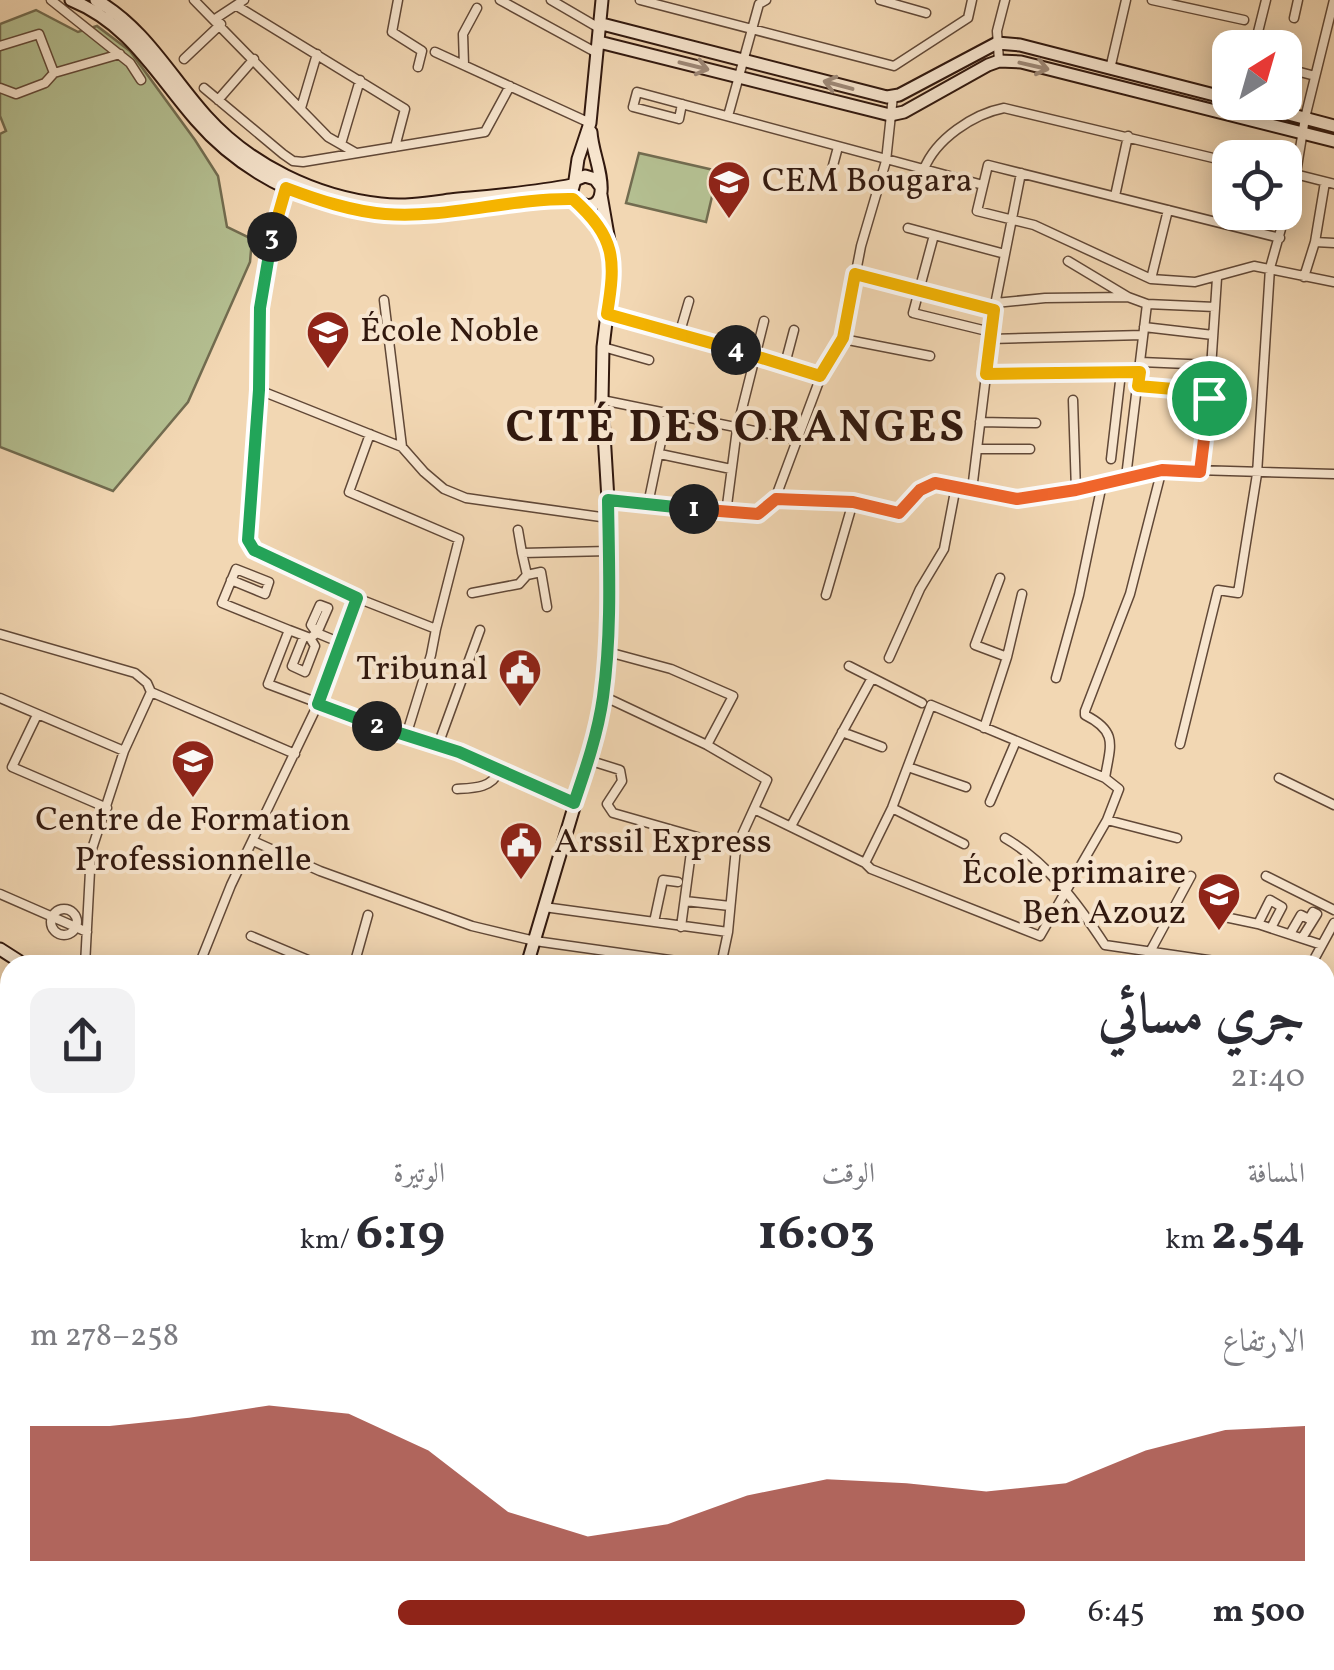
<!DOCTYPE html>
<html lang="ar">
<meta charset="utf-8">
<style>
body{margin:0;font-family:Vollkorn,Amiri,serif;background:#f2f2f3;color:#2b2b33;direction:rtl;height:100vh;display:flex;flex-direction:column;font-size:38px;white-space:nowrap}
*{box-sizing:border-box;margin:0}
p{font-size:32px;color:#7c7c81}
.icon{flex:none;width:55px;height:55px;fill:none;stroke:currentColor;stroke-width:2;stroke-linecap:round;stroke-linejoin:round}
.map{position:relative;flex:1;overflow:hidden;direction:ltr}
.side{position:absolute;left:0px;top:955px;width:1335px;height:715px;display:flex;flex-direction:column;background:#fff;border-radius:30px 30px 0 0;box-shadow:0 5px 25px #0003;direction:rtl}
.side>*{flex:none}
.needle{width:65px;rotate:37deg}
.tools{position:absolute;left:1212px;top:30px;display:grid;gap:20px}
.tools a{display:grid;place-items:center;width:90px;height:90px;border-radius:20px;background:#fff;box-shadow:0 5px 25px #0003;font-size:50px}
.pin{position:absolute;display:grid;place-items:center;width:85px;height:85px;color:#fff;margin:-42px;border:5px solid #fff;border-radius:50%;box-shadow:0 2px 10px #0007}
.km{position:absolute;width:50px;height:50px;margin:-25px;border-radius:50%;background:#222;color:#fff;font-size:28px;line-height:50px;text-align:center}
.round{display:grid;place-items:center;flex:none;width:105px;height:105px;border-radius:20px;background:#f2f2f3}
.head{display:flex;align-items:center;justify-content:space-between;height:170px;padding:0 30px}
h1{font-size:55px;font-weight:700;line-height:75px}
.stats{display:grid;grid-template-columns:repeat(3,1fr);gap:15px;height:170px;padding:10px 30px}
.stats div{display:grid;align-content:center}
.stats b{font-size:50px;font-weight:700}
.stats small{font-size:28px;font-weight:400}
.stats p{font-size:28px}
.chart{height:280px;padding:20px 30px}
.chart p{display:flex;justify-content:space-between}
.chart svg{width:100%;height:180px;margin-top:10px;fill:#8f2418;opacity:.7}
ul{padding:0 30px;list-style:none;font-size:32px}
li{display:grid;grid-template-columns:160px 120px 1fr;align-items:center;height:75px}
li i{height:25px;border-radius:12px;background:#8f2418}
.map>svg:first-child{display:block}
.green{fill:#b4bf91;stroke:#726c50;stroke-width:2.5}
.lines{fill:none;stroke-linecap:round;stroke-linejoin:round}
.minor-casing{stroke:#614837;stroke-width:11}
.secondary-casing{stroke:#31180e;stroke-width:15}
.primary-casing{stroke:#31180e;stroke-width:16}
.minor{stroke:#f7e5ce;stroke-width:8}
.secondary{stroke:#f7e5ce;stroke-width:11}
.primary{stroke:#e9bc7a;stroke-width:12}
.oneway{stroke:#9e8978}
.split-1-casing{stroke:#fff;stroke-width:20}
.split-2-casing{stroke:#fff;stroke-width:20}
.split-3-casing{stroke:#fff;stroke-width:20}
.split-4-casing{stroke:#fff;stroke-width:20}
.split-5-casing{stroke:#fff;stroke-width:20}
.split-1{stroke:#f0652b;stroke-width:12}
.split-2{stroke:#22a559;stroke-width:12}
.split-3{stroke:#22a559;stroke-width:12}
.split-4{stroke:#f5b400;stroke-width:12}
.split-5{stroke:#f5b400;stroke-width:12}
.labels{text-anchor:middle;dominant-baseline:central;stroke-width:8;stroke-linejoin:round;paint-order:stroke}
.poi-label{font-size:35px;fill:#31180e;stroke:#f7e5ce;text-anchor:start}
.district-label{font-size:45px;font-weight:bold;letter-spacing:2.5px;fill:#31180e;stroke:#f7e5ce}
</style>
<div class="map">
<svg width="1334" height="1670" viewBox="0 0 1334 1670">
<rect width="100%" height="100%" fill="#f2d7b3"/>
<filter id="stains"><feTurbulence type="fractalNoise" baseFrequency=".002" numOctaves="4"/><feColorMatrix values="0 0 0 0 .2 0 0 0 0 .09 0 0 0 0 .02 0 0 0 .5 -.17"/></filter>
<radialGradient id="worn" r=".72"><stop offset=".6" stop-color="#630" stop-opacity="0"/><stop offset="1" stop-color="#630" stop-opacity=".3"/></radialGradient>
<path class="green" d="M36,10L78,32L97,26L130,51L195,140L218,176L227,227L252,239L250,262L188,402L113,491L0,447V134L6,131L0,116V24Z
M639,153L718,171L706,222L626,203Z"/>
<g class="lines">
<g class="minor-casing">
<path id="minor" d="M51,0L130,63L141,80
M194,0L328,137L356,153
M398,0L392,32L422,51L418,67
M500,0L597,53
M551,0L599,28
M640,0L894,66L968,18L972,0
M880,0L926,13
M1152,0L1244,20
M237,6L405,109L395,147
M1294,18L1298,0
M215,19L244,0
M0,46L39,34L54,73
M1254,48L1266,0
M435,52L590,123
M184,59L221,24
M999,61L997,31L1005,0
M464,65L463,34L477,8
M1285,68L1315,76
M1110,69L1126,0
M0,88L16,94L45,83L54,73L120,54
M204,88L283,154L293,161L303,162L485,132L510,86
M893,96L886,161L861,246L843,339L930,356
M218,100L254,59
M682,104L679,119L633,107L637,92C753,123 868,154 983,185
M301,108L317,54
M728,116L759,4L766,0
M341,144L360,80
M924,169C936,139 973,114 1004,108L1230,162
M1295,174L1334,184
M828,184L838,147
M286,188L269,245L260,308L259,390L248,540L254,550L263,554L357,598L436,629L431,655L406,736
M1115,196L1128,136
M908,228L1005,254
M934,235L913,313L991,332
M1280,238L988,165L977,211L1034,225L1151,279L1195,282L1254,266L1334,282
M1315,242L1334,243
M1068,261L1128,297
M855,274L994,310
M1304,277L1315,242L1325,182
M1151,279L1168,210
M384,300L402,447L424,472L444,489L466,498L608,518
M995,303L1045,298L1128,297L1147,304L1215,307
M607,314L821,376
M1144,327L1213,335
M679,335L689,301
M990,339L1143,335
M603,347L649,360
M1141,362L1211,365
M785,364L794,330
M986,374L1140,373
M1138,386L1209,392
M259,390L402,447
M602,400L799,440
M1073,400L1076,491
M980,422L1036,423
M370,434L349,492L459,539L436,629
M977,449H1030
M660,454L731,469
M1111,459L1121,373
M1200,471L1207,429L1217,278
M1126,477L1147,304
M972,490L994,310L1021,173
M775,499L853,502L899,513L920,489L935,483L1017,499L1076,491L1162,469L1334,474
M608,500L745,515L758,514L775,499L821,376L843,339
M648,504L667,413
M726,513L737,429L764,321
M518,530L522,553
M231,580L265,594L269,582L236,569L222,603L289,630L268,684L406,736L459,753L574,803
M472,593L519,584L527,575
M826,595L853,502
M320,605L328,608L317,633L311,625Z
M547,607L541,572L527,575L522,553L609,551
M289,630L310,638L317,633L341,643
M0,634L135,673L147,683L151,692L295,754
M304,636L292,666L305,672L315,646L310,638
M608,652L671,669L733,696L707,745
M1007,657L1022,594
M889,658L920,589L944,549L956,486
M849,666L922,703
M1056,678L1079,595L1102,484
M603,696L707,745L767,780L736,848L728,932L721,965
M0,698L124,751
M37,715L12,767L107,808
M984,728L1007,657L975,645L1000,578
M842,732L882,747
M1180,744L1218,590L1238,593L1257,474L1270,268L1295,179L1305,118L1334,0
M438,745L480,630
M588,760L620,770L622,781L607,804L613,813L736,848
M908,767L966,787
M1105,778L1119,789L1107,820
M1279,778L1334,805
M457,789C474,788 492,788 499,771
M990,802L1016,741
M892,808L964,844
M754,809L865,863L871,869L1040,936L1107,820L1177,838
M791,826L872,678
M1005,838C1048,863 1078,904 1105,945L1242,965
M253,841L320,871L472,926L535,941L705,965
M865,863L892,808L931,705L1105,778C1110,746 1119,732 1085,715V711L1130,594L1162,469
M1266,876L1334,910
M0,894L87,932
M685,901L730,906
M544,907L728,932
M51 922a13 13 0 1 1 26 0a13 13 0 1 1-26 0Z
M1220,916L1258,924L1322,945
M654,922L663,880L678,882
M1258,924L1270,900L1282,907L1271,928
M681,927L693,837
M1290,934L1301,915L1309,919L1313,912L1317,914L1302,938
M251,936L320,965
M1151,950L1191,876
M85,965L91,852L124,751L151,692
M199,965L231,885L318,704L357,598
M354,965L368,915
M833,965L834,961
M1311,965L1334,923
M1325,998L1334,1002
M0,1034L10,1021
M1325,1057L1334,1044
M1325,1133L1334,1104
M0,1166L10,1176
M1325,1197L1334,1175
M1325,1217L1334,1220
M0,1239L10,1248
M0,1356L10,1347
M1325,1357L1334,1344
M0,1361L10,1371
M1325,1413L1334,1410
M1325,1447L1334,1529
M0,1563L10,1566
M300,1660L306,1670
M442,1660L449,1670
M532,1660L535,1670
M1072,1660L1086,1662
M1280,1660L1281,1670
M52,1664L53,1660
M16,1670L17,1660
M151,1670L167,1660
M212,1670L227,1660
M413,1670L416,1660
M467,1670L471,1660
M661,1670L665,1660
M774,1670L777,1660
M813,1670L815,1660
M881,1670L882,1660
M969,1670L971,1660
M995,1670L997,1660"/>
</g>
<g class="secondary-casing">
<path id="secondary" d="M71,0C130,24 156,74 196,120C246,178 328,217 406,215C462,213 517,198 573,199
M96,0C145,28 170,76 206,116C250,165 316,197 381,204C404,207 428,203 450,200C491,196 532,193 572,185
M602,24L887,97L899,95L997,43L1020,45L1230,99
M599,42L890,115L904,112L988,65L999,61L1021,62L1334,141
M1244,102L1334,126
M591,132C592,151 603,174 601,192C599,212 578,207 571,194L575,180L585,176L595,179L601,187
M575,180L578,159L590,123L602,0
M581,205L607,243
M0,949L25,965
M527,965L597,730L608,652V500L602,400L603,347L613,264L601,195
M542,1660L566,1670
M564,1660L588,1670
M515,1670L519,1660"/>
</g>
<g class="primary-casing">
<path id="primary" d="M1325,1538L1334,1537
M711,1670L714,1660"/>
</g>
<use href="#minor" class="minor"/>
<use href="#secondary" class="secondary"/>
<use href="#primary" class="primary"/>
</g>
<defs><path id="oneway-shaft" d="M-6 0H5M1.5-3L5.5 0L1.5 3" fill="none" stroke-width="1.6" stroke-linecap="round" stroke-linejoin="round" transform="scale(2.5)"/></defs>
<g class="oneway">
<use href="#oneway-shaft" transform="translate(694 66) rotate(14)"/>
<use href="#oneway-shaft" transform="translate(1034 66) rotate(13)"/>
<use href="#oneway-shaft" transform="translate(838 85) rotate(-165)"/>
</g>
<g class="lines">
<g class="split-1-casing">
<path id="split-1" d="M694,509L758,514L776,499L853,502L899,513L920,490L935,483L1017,499L1076,490L1162,470L1200,472L1209,398"/>
</g>
<g class="split-2-casing">
<path id="split-2" d="M377,726L459,752L574,803C586,768 598,733 603,697C612,632 609,565 608,500L694,509"/>
</g>
<g class="split-3-casing">
<path id="split-3" d="M272,237L260,308L259,390L248,540L254,550L357,598L318,704L377,726"/>
</g>
<g class="split-4-casing">
<path id="split-4" d="M272,237L286,188C318,200 351,211 385,214C447,219 510,198 573,199C616,238 616,259 607,314L736,350"/>
</g>
<g class="split-5-casing">
<path id="split-5" d="M736,350L820,376L843,338L855,274L994,310L986,374L1140,372L1138,386L1209,392V398"/>
</g>
<use href="#split-1" class="split-1"/>
<use href="#split-2" class="split-2"/>
<use href="#split-3" class="split-3"/>
<use href="#split-4" class="split-4"/>
<use href="#split-5" class="split-5"/>
</g>
<defs>
<g id="school-pin" transform="scale(2.25)"><path d="M0 17L-7.5 6A9.5 9.5 0 1 1 7.5 6Z" fill="#8f2418" stroke="#f7e5ce"/><path d="M0-5L7-2L0 1L-7-2ZM-4 1L0 2.5L4 1V4Q0 6-4 4Z" fill="#fff"/></g>
<g id="civic-pin" transform="scale(2.25)"><path d="M0 17L-7.5 6A9.5 9.5 0 1 1 7.5 6Z" fill="#8f2418" stroke="#f7e5ce"/><path d="M-.6-6.5H3V-4.5H.6V-3L4-1V1h2V6H-6V1h2V-1L-.6-3ZM-1.2 2.5V6h2.4V2.5Z" fill="#fff"/></g>
<g id="university-pin" transform="scale(2.25)"><path d="M0 17L-7.5 6A9.5 9.5 0 1 1 7.5 6Z" fill="#8f2418" stroke="#f7e5ce"/><path d="M0-5L7-2L0 1L-7-2ZM-4 1L0 2.5L4 1V4Q0 6-4 4Z" fill="#fff"/></g>
</defs>
<g fill-rule="evenodd">
<use href="#school-pin" x="729" y="182"/>
<use href="#school-pin" x="328" y="332"/>
<use href="#civic-pin" x="520" y="670"/>
<use href="#university-pin" x="193" y="761"/>
<use href="#civic-pin" x="521" y="843"/>
<use href="#school-pin" x="1219" y="894"/>
</g>
<g class="labels">
<g class="poi-label">
<text x="762" y="182">CEM Bougara</text>
<text x="360" y="332">École Noble</text>
<text x="488" y="670" text-anchor="end">Tribunal</text>
<text x="193" y="821" text-anchor="middle">Centre de Formation<tspan x="193" dy="40">Professionnelle</tspan></text>
<text x="554" y="843">Arssil Express</text>
<text x="1186" y="874" text-anchor="end">École primaire<tspan x="1186" dy="40">Ben Azouz</tspan></text>
</g>
<g class="district-label">
<text x="736" y="429">CITÉ DES ORANGES</text>
</g>
</g>
<rect width="100%" height="100%" filter="url(#stains)"/>
<rect width="100%" height="100%" fill="url(#worn)"/>
</svg>
<div class="tools">
<a><svg class="needle" viewBox="-14 -14 28 28"><path d="M0-13l5 13h-10z" fill="#e53935"/><path d="M0 13l5-13h-10z" fill="#7c7c81"/></svg></a>
<a><svg class="icon" aria-label="locate" viewBox="0 0 24 24"><circle cx="12" cy="12" r="6"/><path d="M12 2v4M12 18v4M2 12h4M18 12h4"/></svg></a>
</div>
<div class="pin" style="left:1209px;top:398px;background:#1e9e55"><svg class="icon" aria-label="arrive" viewBox="0 0 24 24"><path d="M6 21V4h12l-3 4 3 4H6"/></svg></div>
<b class="km" style="left:694px;top:509px">1</b>
<b class="km" style="left:377px;top:726px">2</b>
<b class="km" style="left:272px;top:237px">3</b>
<b class="km" style="left:736px;top:350px">4</b>
<section class="side">
<div class="head"><div><h1>جري مسائي</h1><p>21:40</p></div><a class="round"><svg class="icon" aria-label="share" viewBox="0 0 24 24"><path d="M12 15V3M7 8l5-5 5 5M5 13v7h14v-7"/></svg></a></div>
<div class="stats">
<div><p>المسافة</p><b>2.54<small> km</small></b></div>
<div><p>الوقت</p><b>16:03</b></div>
<div><p>الوتيرة</p><b>6:19<small> /km</small></b></div>
</div>
<div class="chart"><p><span>الارتفاع</span>258–278 m</p>
<svg viewBox="0 0 160 44" preserveAspectRatio="none"><path d="M0 44V11L10 11L20 9L30 6L40 8L50 17L60 32L70 38L80 35L90 28L100 24L110 25L120 27L130 25L140 17L150 12L160 11V44z"/></svg>
</div>
<ul>
<li><b>500 m</b>6:45<i style="width:63%"></i></li>
</ul>
</section>
</div>
